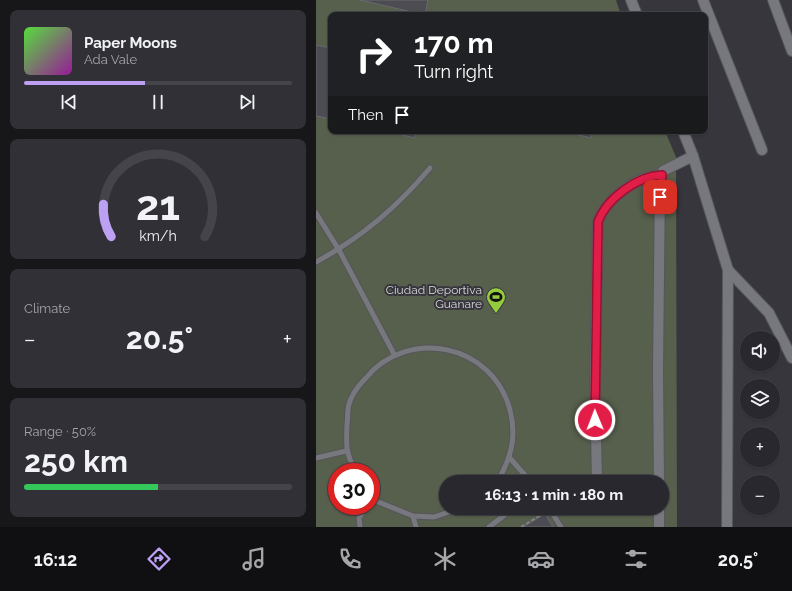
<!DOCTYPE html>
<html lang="en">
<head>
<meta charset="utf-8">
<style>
	body { margin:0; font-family:Raleway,sans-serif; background:#313036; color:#f1f3f6; height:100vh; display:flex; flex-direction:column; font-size:15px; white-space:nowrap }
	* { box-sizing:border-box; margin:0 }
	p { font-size:13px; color:#a5a6aa }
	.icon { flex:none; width:22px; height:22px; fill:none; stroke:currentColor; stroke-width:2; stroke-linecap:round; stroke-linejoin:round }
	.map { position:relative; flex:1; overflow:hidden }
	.panel { display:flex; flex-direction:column; gap:10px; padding:10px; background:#171619; width:316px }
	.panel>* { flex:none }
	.top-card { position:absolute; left:12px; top:12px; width:380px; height:122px; border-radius:8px; box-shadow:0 1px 3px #0004,0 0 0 1px #45444a; background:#202124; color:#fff; overflow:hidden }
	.fabs { position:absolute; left:424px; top:331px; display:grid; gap:8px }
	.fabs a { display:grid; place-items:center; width:40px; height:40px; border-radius:50%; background:#29282e; box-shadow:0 1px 3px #0004,0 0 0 1px #45444a; font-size:20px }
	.speed { position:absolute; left:12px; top:463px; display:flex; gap:8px; font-size:20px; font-weight:700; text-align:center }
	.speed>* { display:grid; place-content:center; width:52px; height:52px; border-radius:50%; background:#29282e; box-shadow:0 1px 3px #0004,0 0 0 1px #45444a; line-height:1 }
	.speed .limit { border:6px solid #d22; background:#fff; color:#111 }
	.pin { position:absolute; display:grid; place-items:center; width:34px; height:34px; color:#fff; margin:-17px; border-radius:8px; box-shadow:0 2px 6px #0006 }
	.me { position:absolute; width:44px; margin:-22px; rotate:359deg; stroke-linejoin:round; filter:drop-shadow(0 0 3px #0008) }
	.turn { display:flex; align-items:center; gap:14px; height:84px; padding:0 20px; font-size:18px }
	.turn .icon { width:52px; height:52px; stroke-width:2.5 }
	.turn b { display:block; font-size:28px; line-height:34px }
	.then { display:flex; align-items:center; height:38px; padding:0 20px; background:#0003; gap:8px; font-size:15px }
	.big { font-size:30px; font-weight:700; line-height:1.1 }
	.panel .tile { flex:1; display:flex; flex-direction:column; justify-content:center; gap:6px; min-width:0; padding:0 14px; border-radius:8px; background:#313036 }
	.panel .dial { align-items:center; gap:0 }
	.dial svg { height:104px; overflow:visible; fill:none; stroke:#45444a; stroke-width:7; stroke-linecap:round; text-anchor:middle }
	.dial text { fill:#f1f3f6; stroke:none }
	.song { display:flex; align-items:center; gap:12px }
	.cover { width:48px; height:48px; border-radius:6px; background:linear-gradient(135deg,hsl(110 70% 55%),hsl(300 70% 35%)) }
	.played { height:4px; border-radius:2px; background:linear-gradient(90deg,#bca0f2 45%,#45444a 45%) }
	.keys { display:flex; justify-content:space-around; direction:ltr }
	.heat { display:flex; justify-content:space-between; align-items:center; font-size:22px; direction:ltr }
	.charge { height:6px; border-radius:3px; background:linear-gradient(90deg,#34c759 50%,#45444a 0) }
	.trip { position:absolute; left:123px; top:475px; width:230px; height:40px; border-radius:20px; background:#29282e; box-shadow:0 1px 3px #0004,0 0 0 1px #45444a; font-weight:700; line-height:40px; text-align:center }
	.tab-bar { display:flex; height:64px; justify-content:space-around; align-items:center; background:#101012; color:#a5a6aa }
	.tab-bar .icon { width:28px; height:28px }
	.tab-bar .selected { color:#bca0f2 }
	.tab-bar b { font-size:18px; color:#f1f3f6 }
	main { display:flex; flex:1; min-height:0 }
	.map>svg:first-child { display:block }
	.green { fill:#56604c; fill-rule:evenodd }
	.building { fill:#4d4c53; stroke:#6a6971 }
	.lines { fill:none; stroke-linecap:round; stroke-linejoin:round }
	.lane-casing { stroke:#56555b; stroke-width:7 }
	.street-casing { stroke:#56555b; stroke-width:12 }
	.path { stroke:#818085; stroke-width:2; stroke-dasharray:4 2; stroke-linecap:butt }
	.lane { stroke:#77777e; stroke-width:5 }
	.street { stroke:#77777e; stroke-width:10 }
	.route-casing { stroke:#92132f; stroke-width:10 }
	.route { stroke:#e11d48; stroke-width:7 }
	.labels { text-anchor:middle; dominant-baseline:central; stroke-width:4; stroke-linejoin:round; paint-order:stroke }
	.poi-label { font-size:12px; fill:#d8d7db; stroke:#37363d; text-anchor:end }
</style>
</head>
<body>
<main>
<section class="panel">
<div class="tile">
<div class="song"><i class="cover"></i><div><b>Paper Moons</b><p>Ada Vale</p></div></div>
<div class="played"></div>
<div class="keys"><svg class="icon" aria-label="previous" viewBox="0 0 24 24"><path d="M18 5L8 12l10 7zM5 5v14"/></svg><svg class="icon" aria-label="pause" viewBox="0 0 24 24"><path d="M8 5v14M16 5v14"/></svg><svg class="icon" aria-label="next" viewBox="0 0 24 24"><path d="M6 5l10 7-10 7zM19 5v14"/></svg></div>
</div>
<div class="tile dial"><svg viewBox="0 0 100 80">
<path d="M14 69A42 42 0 1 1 86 69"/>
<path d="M14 69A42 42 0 0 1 8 44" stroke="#bca0f2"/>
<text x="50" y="56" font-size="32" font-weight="700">21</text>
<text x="50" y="72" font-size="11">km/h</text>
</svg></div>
<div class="tile"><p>Climate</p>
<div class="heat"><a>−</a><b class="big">20.5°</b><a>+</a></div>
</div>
<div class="tile"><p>Range · 50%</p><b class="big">250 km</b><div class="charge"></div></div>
</section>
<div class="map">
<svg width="476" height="527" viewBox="0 0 476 527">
	<rect width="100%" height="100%" fill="#37363d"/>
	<path class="green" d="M0,0H300L305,15H15V131H349L360,157L361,527H0ZM21,472H55V506H21ZM130,482H346V508H130Z"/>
	<g class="building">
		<polygon points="44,0 112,0 109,15"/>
		<polygon points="0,45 15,48 15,119 0,116"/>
		<polygon points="69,131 100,131 99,138"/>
		<polygon points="246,131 277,131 275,138"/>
		<polygon points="229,514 237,527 207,527"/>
	</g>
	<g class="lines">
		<g class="lane-casing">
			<g id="lane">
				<polyline points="0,213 23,250 78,354"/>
				<path d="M0,262C46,237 80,208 114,168"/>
				<polyline points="193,457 215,482"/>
				<polyline points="0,458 30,451"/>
				<path d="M39,472C30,451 30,448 31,425C32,419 31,411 33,404C36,394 42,386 49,379C92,326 177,344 194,410C201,437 195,459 181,482"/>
				<polyline points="55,499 97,516 118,517 145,508"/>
				<polyline points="233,508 245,527"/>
				<polyline points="97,516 100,527"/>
				<polyline points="44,527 43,518 51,506"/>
				<polyline points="173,527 198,508"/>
			</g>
		</g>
		<g class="street-casing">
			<g id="street">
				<polyline points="315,0 321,15"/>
				<polyline points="387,0 446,150"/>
				<polyline points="457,0 476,51"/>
				<polyline points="367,131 377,156 412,270 453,313 476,358"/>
				<path d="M281,482L279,389L282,222C290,199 321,176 345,175"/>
				<polyline points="343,482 342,371 344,180 347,171 377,156"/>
				<polyline points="343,527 343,508"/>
				<polyline points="411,527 412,270"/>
			</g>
		</g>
		<polyline class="path" points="205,527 228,513"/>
		<use href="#lane" class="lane"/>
		<use href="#street" class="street"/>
	</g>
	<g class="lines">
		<g class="route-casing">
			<path id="route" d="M279,420L282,222C290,199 321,176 346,175L344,197"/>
		</g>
		<use href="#route" class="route"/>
	</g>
	<defs>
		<g id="stadium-pin" transform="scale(1)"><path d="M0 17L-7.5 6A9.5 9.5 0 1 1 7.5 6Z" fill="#94cc3b" stroke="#37363d"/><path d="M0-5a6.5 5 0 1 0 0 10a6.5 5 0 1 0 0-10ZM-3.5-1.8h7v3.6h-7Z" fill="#111"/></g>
	</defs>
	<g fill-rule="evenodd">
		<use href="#stadium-pin" x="180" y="297"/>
	</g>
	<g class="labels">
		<g class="poi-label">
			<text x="166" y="290">Ciudad Deportiva<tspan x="166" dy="14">Guanare</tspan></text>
		</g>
	</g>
</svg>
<div class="fabs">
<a><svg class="icon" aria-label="sound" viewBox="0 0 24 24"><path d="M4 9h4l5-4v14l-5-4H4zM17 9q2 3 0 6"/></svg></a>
<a><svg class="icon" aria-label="layers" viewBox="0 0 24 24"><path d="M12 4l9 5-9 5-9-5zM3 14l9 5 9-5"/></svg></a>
<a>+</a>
<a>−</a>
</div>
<div class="speed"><div class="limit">30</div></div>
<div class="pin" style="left:344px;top:197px;background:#d93025"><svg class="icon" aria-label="arrive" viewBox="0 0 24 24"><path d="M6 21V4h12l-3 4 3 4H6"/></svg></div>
<svg class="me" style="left:279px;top:420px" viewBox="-20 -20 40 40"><circle r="17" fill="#e11d48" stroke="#fff" stroke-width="3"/><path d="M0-11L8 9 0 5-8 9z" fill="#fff"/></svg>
<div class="trip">16:13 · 1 min · 180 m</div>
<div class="top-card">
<div class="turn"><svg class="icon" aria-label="right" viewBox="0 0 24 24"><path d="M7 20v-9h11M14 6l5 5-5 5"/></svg><div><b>170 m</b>Turn right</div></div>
<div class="then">Then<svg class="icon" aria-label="arrive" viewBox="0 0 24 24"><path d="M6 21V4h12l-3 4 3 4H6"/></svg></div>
</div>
</div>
</main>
<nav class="tab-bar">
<b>16:12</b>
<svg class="icon selected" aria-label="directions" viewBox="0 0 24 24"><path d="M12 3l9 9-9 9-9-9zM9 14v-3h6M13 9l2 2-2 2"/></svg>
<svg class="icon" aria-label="music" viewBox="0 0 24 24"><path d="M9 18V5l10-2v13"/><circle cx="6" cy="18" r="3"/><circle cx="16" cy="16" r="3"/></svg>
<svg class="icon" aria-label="phone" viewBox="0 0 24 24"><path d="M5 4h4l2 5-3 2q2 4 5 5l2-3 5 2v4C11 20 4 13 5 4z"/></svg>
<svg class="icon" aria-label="climate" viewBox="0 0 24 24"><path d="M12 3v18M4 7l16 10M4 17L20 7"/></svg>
<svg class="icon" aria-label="car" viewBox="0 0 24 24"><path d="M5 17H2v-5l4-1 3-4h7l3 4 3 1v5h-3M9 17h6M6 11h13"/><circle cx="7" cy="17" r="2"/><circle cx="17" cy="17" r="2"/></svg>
<svg class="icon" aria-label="filters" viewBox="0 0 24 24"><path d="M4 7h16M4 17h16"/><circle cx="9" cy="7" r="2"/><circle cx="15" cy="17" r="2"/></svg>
<b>20.5°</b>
</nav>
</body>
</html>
